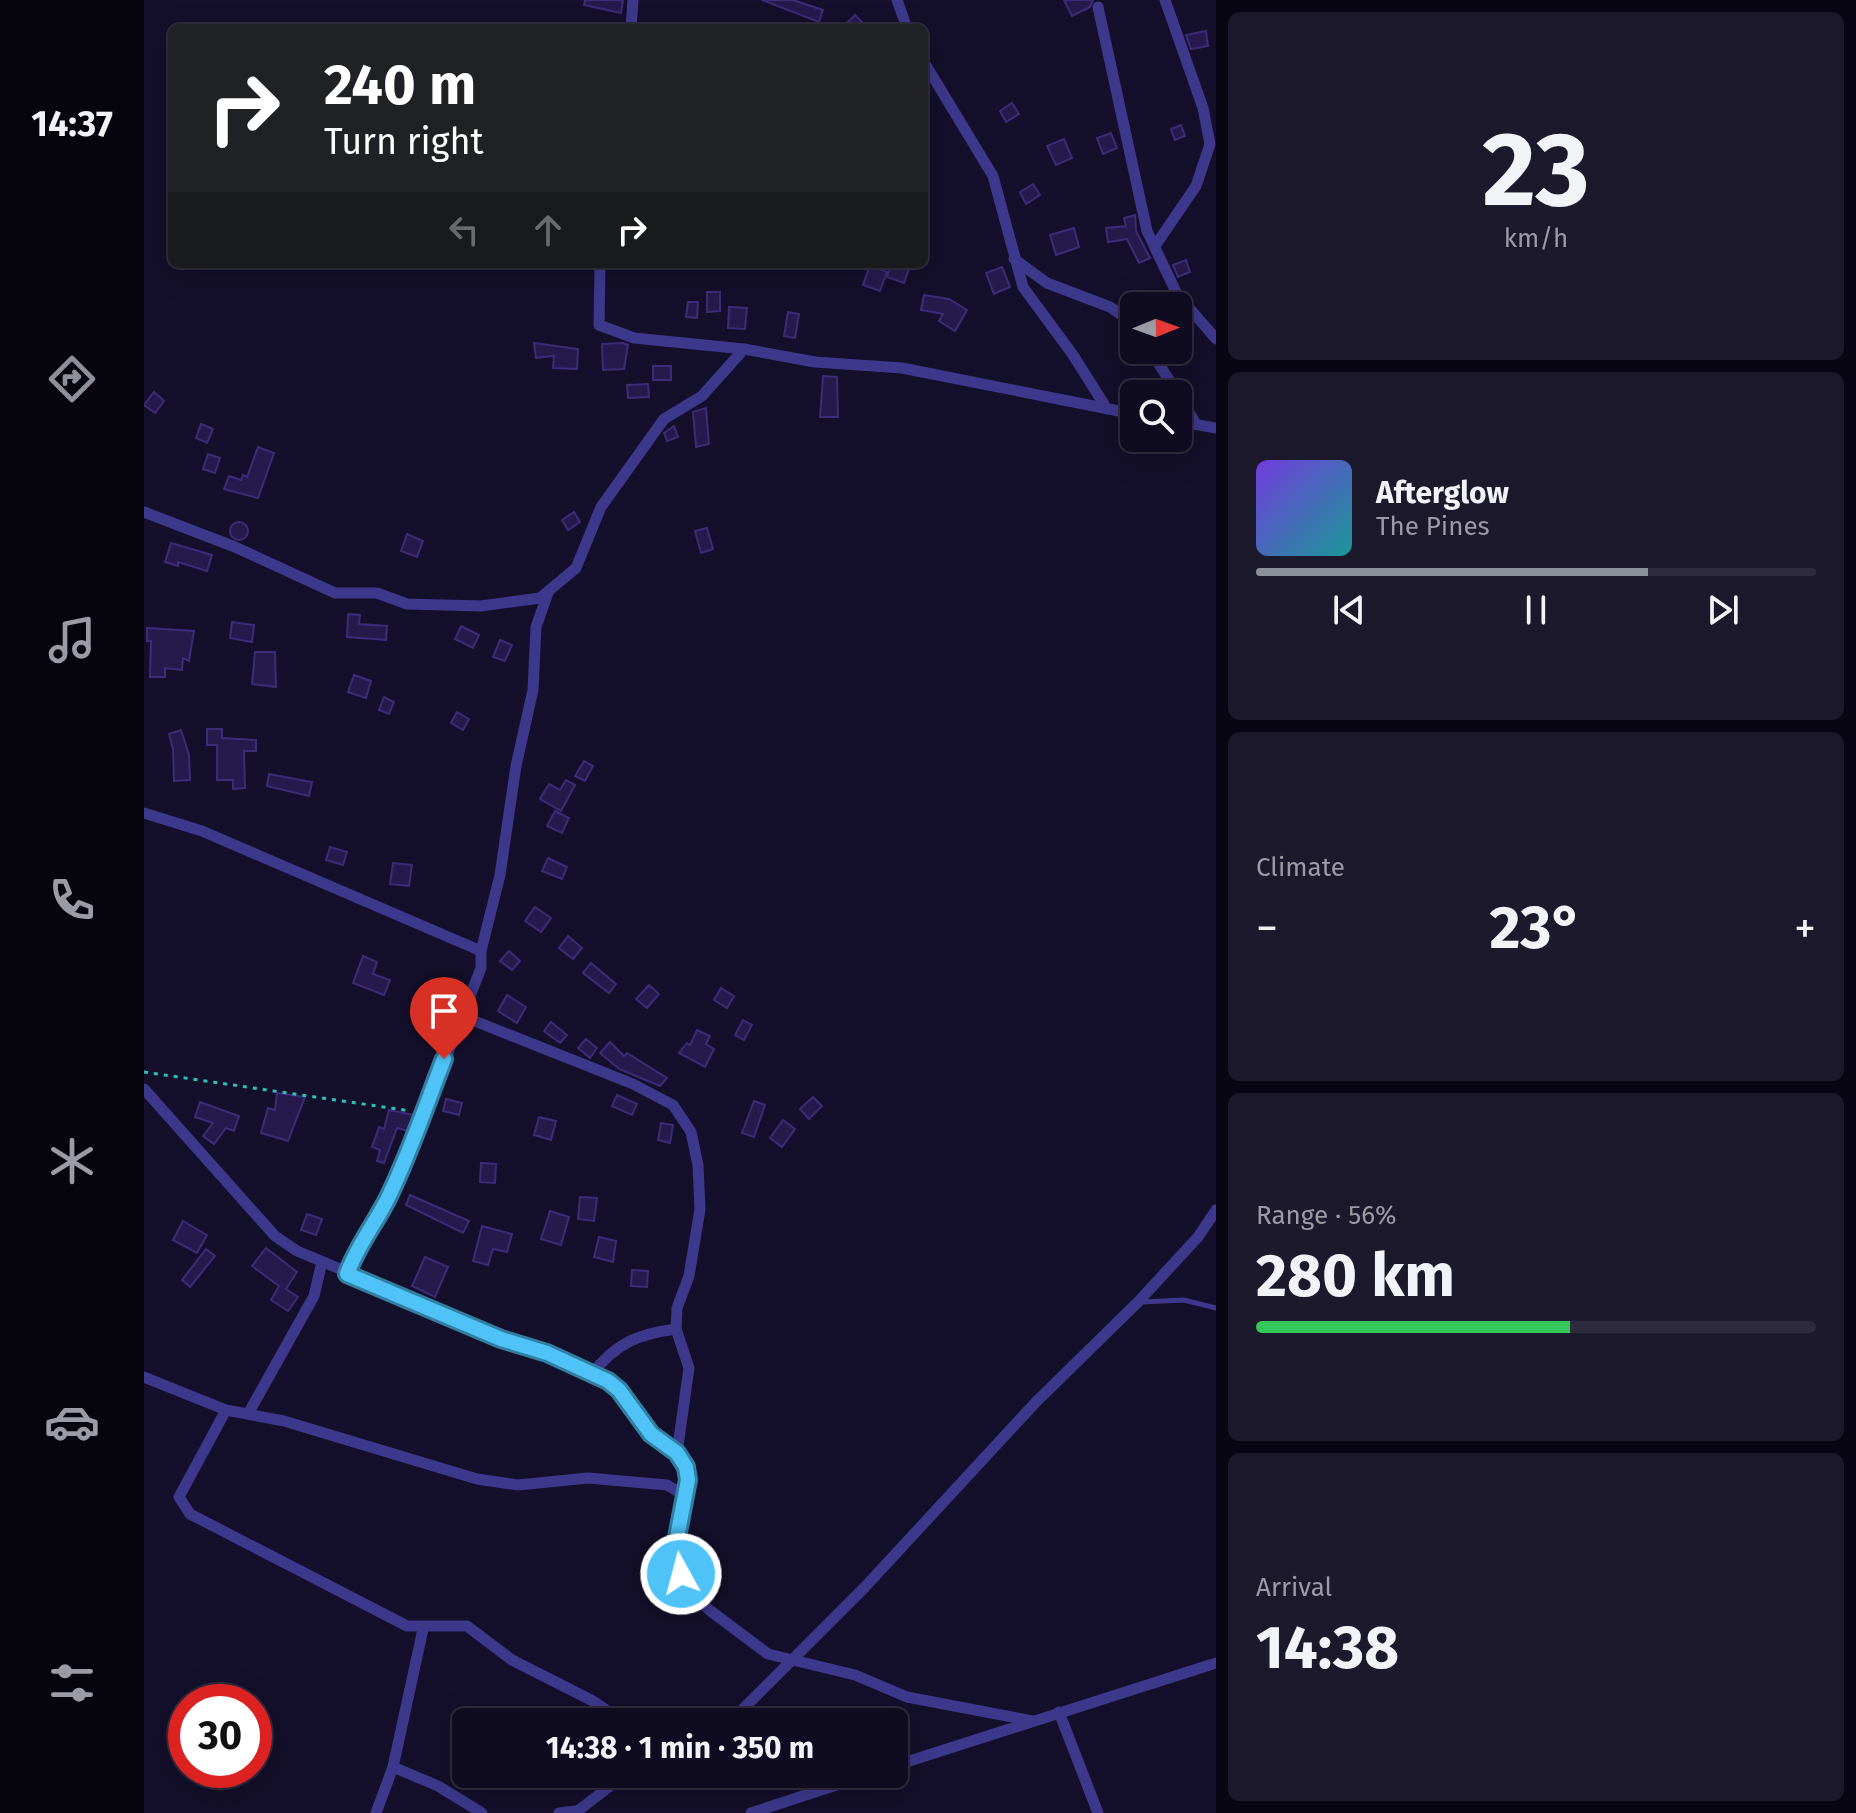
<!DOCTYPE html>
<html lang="en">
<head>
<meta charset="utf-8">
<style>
	body { margin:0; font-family:"Fira Sans",sans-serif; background:#1d192d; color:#f1f3f6; height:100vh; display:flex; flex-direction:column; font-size:30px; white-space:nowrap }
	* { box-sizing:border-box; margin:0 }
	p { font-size:26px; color:#9b9ba5 }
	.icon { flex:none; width:44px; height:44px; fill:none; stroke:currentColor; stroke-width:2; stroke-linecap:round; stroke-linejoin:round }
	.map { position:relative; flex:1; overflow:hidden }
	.side { display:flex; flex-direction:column; gap:12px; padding:12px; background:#080612; width:640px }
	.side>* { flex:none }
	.hud { position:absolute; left:24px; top:24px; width:760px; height:244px; border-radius:12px; box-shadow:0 8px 32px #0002,0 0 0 2px #2f2b3e; background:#202124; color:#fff; overflow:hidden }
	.needle { width:52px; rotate:89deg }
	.controls { position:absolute; left:976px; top:292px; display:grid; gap:16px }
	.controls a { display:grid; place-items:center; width:72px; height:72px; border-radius:12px; background:#0f0b20; box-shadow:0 8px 32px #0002,0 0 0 2px #2f2b3e; font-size:40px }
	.speed { position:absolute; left:24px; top:1684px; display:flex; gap:16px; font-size:40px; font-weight:700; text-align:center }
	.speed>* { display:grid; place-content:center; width:104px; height:104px; border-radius:50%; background:#0f0b20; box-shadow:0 8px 32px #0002,0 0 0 2px #2f2b3e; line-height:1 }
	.speed .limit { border:12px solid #d22; background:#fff; color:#111 }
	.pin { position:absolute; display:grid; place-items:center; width:68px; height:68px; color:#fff; margin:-82px -34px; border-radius:50% 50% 50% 0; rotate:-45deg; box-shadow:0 0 8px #0007 }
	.pin .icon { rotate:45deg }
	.me { position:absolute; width:88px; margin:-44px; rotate:353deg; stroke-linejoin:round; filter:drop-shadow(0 0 6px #0008) }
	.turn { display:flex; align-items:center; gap:28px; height:168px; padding:0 24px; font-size:36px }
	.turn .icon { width:104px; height:104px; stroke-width:2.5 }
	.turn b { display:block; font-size:56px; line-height:68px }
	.lanes { display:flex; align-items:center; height:76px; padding:0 24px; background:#0003; justify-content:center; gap:40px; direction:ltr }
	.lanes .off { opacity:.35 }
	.big { font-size:60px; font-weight:700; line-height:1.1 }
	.side .card { flex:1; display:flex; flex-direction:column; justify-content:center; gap:12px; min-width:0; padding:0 28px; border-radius:12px; background:#1d192d }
	.side .dial { align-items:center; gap:0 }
	.dial b { font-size:104px; line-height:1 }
	.song { display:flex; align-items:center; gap:24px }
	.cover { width:96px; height:96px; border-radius:12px; background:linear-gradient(135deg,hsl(260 70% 55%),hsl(180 70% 35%)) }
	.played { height:8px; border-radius:4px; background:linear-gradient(90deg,#8c9099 70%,#2f2b3e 70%) }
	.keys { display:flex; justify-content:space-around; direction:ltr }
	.heat { display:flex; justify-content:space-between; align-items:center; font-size:44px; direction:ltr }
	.charge { height:12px; border-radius:6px; background:linear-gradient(90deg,#34c759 56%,#2f2b3e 0) }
	.trip { position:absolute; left:308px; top:1708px; width:456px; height:80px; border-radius:12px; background:#0f0b20; box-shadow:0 8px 32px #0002,0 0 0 2px #2f2b3e; font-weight:700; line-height:80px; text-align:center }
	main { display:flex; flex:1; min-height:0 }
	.tab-bar { display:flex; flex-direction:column; width:144px; justify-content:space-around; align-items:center; background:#06040d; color:#9b9ba5 }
	.tab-bar .icon { width:56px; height:56px }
	.tab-bar .selected { color:#8c9099 }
	.tab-bar b { font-size:36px; color:#f1f3f6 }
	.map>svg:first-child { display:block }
	.building { fill:#261a4c; stroke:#3d2b79; stroke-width:2 }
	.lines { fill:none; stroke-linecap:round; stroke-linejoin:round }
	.path { stroke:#2bc1bb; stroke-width:3; stroke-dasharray:4 6; stroke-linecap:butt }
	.lane { stroke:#3d388b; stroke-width:5 }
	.street { stroke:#3d388b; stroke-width:11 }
	.route-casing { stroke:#337fa1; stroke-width:20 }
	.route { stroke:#4fc3f7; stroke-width:14 }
</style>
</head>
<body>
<main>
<nav class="tab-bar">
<b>14:37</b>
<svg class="icon selected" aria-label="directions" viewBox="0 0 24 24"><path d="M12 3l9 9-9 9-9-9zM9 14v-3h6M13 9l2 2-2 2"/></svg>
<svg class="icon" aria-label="music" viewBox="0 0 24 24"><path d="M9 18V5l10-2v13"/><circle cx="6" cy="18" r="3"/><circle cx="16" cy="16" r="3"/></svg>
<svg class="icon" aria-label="phone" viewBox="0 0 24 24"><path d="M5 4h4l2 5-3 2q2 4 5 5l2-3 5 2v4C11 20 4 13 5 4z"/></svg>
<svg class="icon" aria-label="climate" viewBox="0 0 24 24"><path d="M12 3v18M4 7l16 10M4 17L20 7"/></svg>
<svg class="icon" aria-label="car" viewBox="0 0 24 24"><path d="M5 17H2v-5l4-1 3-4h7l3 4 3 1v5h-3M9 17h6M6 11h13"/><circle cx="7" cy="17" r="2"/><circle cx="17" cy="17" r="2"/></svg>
<svg class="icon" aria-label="filters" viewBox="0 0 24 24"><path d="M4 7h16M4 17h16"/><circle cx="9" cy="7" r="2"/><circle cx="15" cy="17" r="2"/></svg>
</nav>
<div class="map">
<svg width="1072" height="1813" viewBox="0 0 1072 1813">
	<rect width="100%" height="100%" fill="#140f2a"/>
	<g class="building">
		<polygon points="441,0 479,0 477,13 440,5"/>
		<polygon points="618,0 649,0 679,10 675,22"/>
		<polygon points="920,0 949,0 946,7 928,16"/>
		<polygon points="711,15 724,28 698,28"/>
		<polygon points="1062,31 1064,46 1047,49 1042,35"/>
		<polygon points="868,103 875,114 862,122 856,111"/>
		<polygon points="1037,125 1041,136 1031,140 1027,129"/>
		<polygon points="967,133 973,148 959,154 953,138"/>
		<polygon points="920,139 928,158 912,165 903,146"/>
		<polygon points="889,184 896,195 882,204 876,192"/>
		<polygon points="991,215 992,231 1006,258 995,263 983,239 964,242 962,228 982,226 980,218"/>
		<polygon points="930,228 935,247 912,255 906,235"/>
		<polygon points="1042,260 1046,272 1034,277 1029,265"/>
		<polygon points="747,264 767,264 760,283 743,277"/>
		<polygon points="726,265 743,272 736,291 719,285"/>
		<polygon points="858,267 866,287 850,294 842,273"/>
		<polygon points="563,292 576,292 576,311 563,312"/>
		<polygon points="780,295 805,299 823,310 811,331 795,321 799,314 777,310"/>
		<polygon points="544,302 554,302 553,318 542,317"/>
		<polygon points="585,307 603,308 601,329 584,328"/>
		<polygon points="644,312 655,314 651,338 640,336"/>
		<polygon points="390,343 434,349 433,369 409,368 410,356 392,358"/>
		<polygon points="479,343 484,345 480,369 459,370 458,344"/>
		<rect x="509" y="366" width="18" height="14"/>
		<polygon points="679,376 693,377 694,417 676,417"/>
		<polygon points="504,384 505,397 484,398 483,385"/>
		<polygon points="10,392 20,401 11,413 0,405"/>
		<polygon points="562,408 565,444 552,447 549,412"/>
		<polygon points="57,424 69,429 63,443 52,438"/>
		<polygon points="530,426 534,437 523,441 520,433"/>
		<polygon points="114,447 130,453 114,498 80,489 85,476 97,480 99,475 103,477"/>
		<polygon points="64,454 76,458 71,473 59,469"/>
		<polygon points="430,512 436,522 424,530 418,520"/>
		<circle cx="95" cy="531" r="9"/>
		<polygon points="563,528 569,549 557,553 551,531"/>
		<polygon points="263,534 279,541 273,557 257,551"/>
		<polygon points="27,543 68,555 63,571 34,562 34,566 21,562"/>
		<polygon points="204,614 216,615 215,624 243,626 242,640 203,637"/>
		<polygon points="88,622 110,625 108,642 86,638"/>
		<polygon points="317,626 335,635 329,648 311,639"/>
		<polygon points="3,628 50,631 45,661 39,658 38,670 21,668 21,677 6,677 7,641 3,641"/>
		<polygon points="356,640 368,645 361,661 349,657"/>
		<polygon points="111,652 131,652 132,687 108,684"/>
		<polygon points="210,675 227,681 222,698 204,692"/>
		<polygon points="240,697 250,702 245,714 235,710"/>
		<polygon points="313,712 325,719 319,730 307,723"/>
		<polygon points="63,729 78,729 78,738 112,740 112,751 100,751 101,788 89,789 89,780 73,780 73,745 63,745"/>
		<polygon points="37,730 45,755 46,780 30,781 29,749 25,734"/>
		<polygon points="440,761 449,766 441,781 431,776"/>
		<polygon points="125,774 168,782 165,796 123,786"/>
		<polygon points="422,780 431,785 417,811 396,799 405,784 416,790"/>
		<polygon points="411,811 425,818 418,833 403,826"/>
		<polygon points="186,847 203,852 199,865 182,860"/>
		<polygon points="404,858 423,867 418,879 398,871"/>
		<polygon points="249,863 268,865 265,886 246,884"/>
		<polygon points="391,907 407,918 397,932 381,921"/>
		<polygon points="424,936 438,948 429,959 415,948"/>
		<polygon points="365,951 376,961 368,970 356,961"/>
		<polygon points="219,956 233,962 229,974 246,980 240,995 209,983"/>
		<polygon points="447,963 472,984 465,993 439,973"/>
		<polygon points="505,985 515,994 503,1008 492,999"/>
		<polygon points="577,988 590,996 583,1008 570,1000"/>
		<polygon points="363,995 382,1007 373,1023 354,1011"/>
		<polygon points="599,1020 608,1025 600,1040 591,1035"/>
		<polygon points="407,1022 423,1035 416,1043 400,1031"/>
		<polygon points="553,1030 566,1036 562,1044 570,1049 561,1067 535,1053 543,1043 546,1045"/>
		<polygon points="442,1039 453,1048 446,1058 434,1048"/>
		<polygon points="466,1042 480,1056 483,1053 523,1078 516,1086 475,1069 456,1053"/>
		<polygon points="133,1093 161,1097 144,1141 117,1133 124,1108 131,1110"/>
		<polygon points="473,1095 493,1104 488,1115 468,1106"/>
		<polygon points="669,1097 678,1106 665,1119 656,1109"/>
		<polygon points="302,1099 318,1103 315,1115 299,1111"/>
		<polygon points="610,1101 621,1105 610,1137 598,1133"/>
		<polygon points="56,1102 95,1116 90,1131 82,1128 70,1144 59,1136 69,1123 51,1117"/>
		<polygon points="245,1110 270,1115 264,1131 253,1128 240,1163 233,1161 236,1150 228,1147 235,1127 240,1129"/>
		<polygon points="395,1117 412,1121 407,1140 390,1135"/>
		<polygon points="639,1120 651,1129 638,1147 626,1138"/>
		<polygon points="517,1123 529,1125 526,1143 514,1140"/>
		<polygon points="337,1163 352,1164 351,1183 336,1182"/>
		<polygon points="266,1195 325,1221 319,1233 262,1205"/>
		<polygon points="436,1197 453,1198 450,1221 434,1219"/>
		<polygon points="406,1211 425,1217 417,1245 397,1239"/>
		<polygon points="163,1214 178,1219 172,1235 157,1230"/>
		<polygon points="39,1221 63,1235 53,1253 29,1240"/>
		<polygon points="338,1226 368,1234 363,1252 349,1249 344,1265 329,1261"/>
		<polygon points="455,1237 472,1241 469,1262 450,1257"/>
		<polygon points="122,1248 153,1272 142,1289 154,1297 144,1311 127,1300 135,1286 108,1266"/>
		<polygon points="62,1249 71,1256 46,1287 38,1280"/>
		<polygon points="281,1257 304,1267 291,1297 268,1286"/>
		<polygon points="488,1270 504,1271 503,1287 487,1286"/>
	</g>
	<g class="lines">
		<polyline class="path" points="0,1072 267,1111"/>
		<polyline class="lane" points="998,1302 1040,1300 1072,1308"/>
		<g class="street">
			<polyline points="753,0 763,28"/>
			<polyline points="954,7 1003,231 1033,294 1072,339"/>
			<polyline points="487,28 489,0"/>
			<polyline points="780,62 849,176 879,287 929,355 963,409"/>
			<polyline points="1011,246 1052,186 1066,144 1059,108 1021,0"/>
			<polyline points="870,259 903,283 966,307 990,324"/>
			<polyline points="456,264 455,325 490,338 600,349 671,362 758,368 990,414"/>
			<polyline points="1006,350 1034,394"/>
			<polyline points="1034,394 1052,424"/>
			<polyline points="1034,421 1072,428"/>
			<polyline points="0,512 91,547 191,593 233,593 263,604 337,606 396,598 432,568 457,507 520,419 558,396 600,349"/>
			<polyline points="0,813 58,831 337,951"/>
			<polyline points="318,1016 489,1084 529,1105 547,1132 554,1165 556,1209 545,1276 533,1308 532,1329 545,1368 533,1453"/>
			<polyline points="0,1089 131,1236 153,1251 464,1381 507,1434 533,1453 542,1467 544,1480 531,1548 537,1574 564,1609 624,1654 711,1675 763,1697 889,1721"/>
			<polyline points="203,1274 266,1150 337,968 337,951 356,875 372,766 389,690 392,627 404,593"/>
			<path d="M448,1374C472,1343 494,1334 532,1329"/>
			<polyline points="0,1377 82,1410 140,1421 333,1479 374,1485 444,1478 523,1485 540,1495"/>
			<polyline points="82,1410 35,1497 46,1514 263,1626 323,1626 368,1660 449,1701 480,1722"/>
			<polyline points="104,1414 170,1296 178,1262"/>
			<polyline points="915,1712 954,1813"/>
			<polyline points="586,1722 720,1588 892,1402 994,1302 1054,1237 1072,1210"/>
			<polyline points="750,1766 1072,1663"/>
			<polyline points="249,1767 294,1786 338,1813"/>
			<polyline points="232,1813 249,1767 279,1629"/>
			<polyline points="415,1813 432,1811"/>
			<polyline points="431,1813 470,1783 490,1774"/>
			<polyline points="607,1813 726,1774"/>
		</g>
	</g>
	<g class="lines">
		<g class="route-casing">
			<path id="route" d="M300,1059C282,1105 266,1153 244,1198C231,1224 213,1246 203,1274L357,1339L403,1353L464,1381L475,1390L507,1434L533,1453L542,1467L544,1480L531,1548L537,1574"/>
		</g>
		<use href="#route" class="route"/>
	</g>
</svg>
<div class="controls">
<a><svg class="needle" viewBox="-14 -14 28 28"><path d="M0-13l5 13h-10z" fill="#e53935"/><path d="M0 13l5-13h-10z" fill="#9b9ba5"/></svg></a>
<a><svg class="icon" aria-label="search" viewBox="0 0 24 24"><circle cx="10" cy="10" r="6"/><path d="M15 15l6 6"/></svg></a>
</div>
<div class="speed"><div class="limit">30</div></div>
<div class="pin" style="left:300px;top:1059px;background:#d93025"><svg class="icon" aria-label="arrive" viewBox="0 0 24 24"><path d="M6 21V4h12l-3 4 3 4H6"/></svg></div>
<svg class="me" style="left:537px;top:1574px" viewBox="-20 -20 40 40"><circle r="17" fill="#4fc3f7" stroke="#fff" stroke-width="3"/><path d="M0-11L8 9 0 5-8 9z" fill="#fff"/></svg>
<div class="trip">14:38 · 1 min · 350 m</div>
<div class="hud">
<div class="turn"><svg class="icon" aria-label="right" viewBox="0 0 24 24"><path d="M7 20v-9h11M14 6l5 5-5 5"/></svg><div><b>240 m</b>Turn right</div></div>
<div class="lanes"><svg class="icon off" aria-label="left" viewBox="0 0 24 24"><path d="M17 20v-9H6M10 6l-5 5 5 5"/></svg><svg class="icon off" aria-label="ahead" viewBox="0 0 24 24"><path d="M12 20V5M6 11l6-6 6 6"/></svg><svg class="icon" aria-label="right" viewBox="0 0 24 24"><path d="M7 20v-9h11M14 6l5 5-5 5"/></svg></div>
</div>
</div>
<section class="side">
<div class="card dial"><b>23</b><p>km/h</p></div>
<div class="card">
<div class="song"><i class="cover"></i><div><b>Afterglow</b><p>The Pines</p></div></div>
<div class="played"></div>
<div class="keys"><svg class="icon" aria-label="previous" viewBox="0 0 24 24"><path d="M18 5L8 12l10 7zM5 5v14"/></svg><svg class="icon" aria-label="pause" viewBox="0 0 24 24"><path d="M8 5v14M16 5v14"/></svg><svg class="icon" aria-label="next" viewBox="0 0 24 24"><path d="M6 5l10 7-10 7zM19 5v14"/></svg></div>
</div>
<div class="card"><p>Climate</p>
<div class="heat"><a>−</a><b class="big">23°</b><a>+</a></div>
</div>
<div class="card"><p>Range · 56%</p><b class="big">280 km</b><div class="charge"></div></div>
<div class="card"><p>Arrival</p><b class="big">14:38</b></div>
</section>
</main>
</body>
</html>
